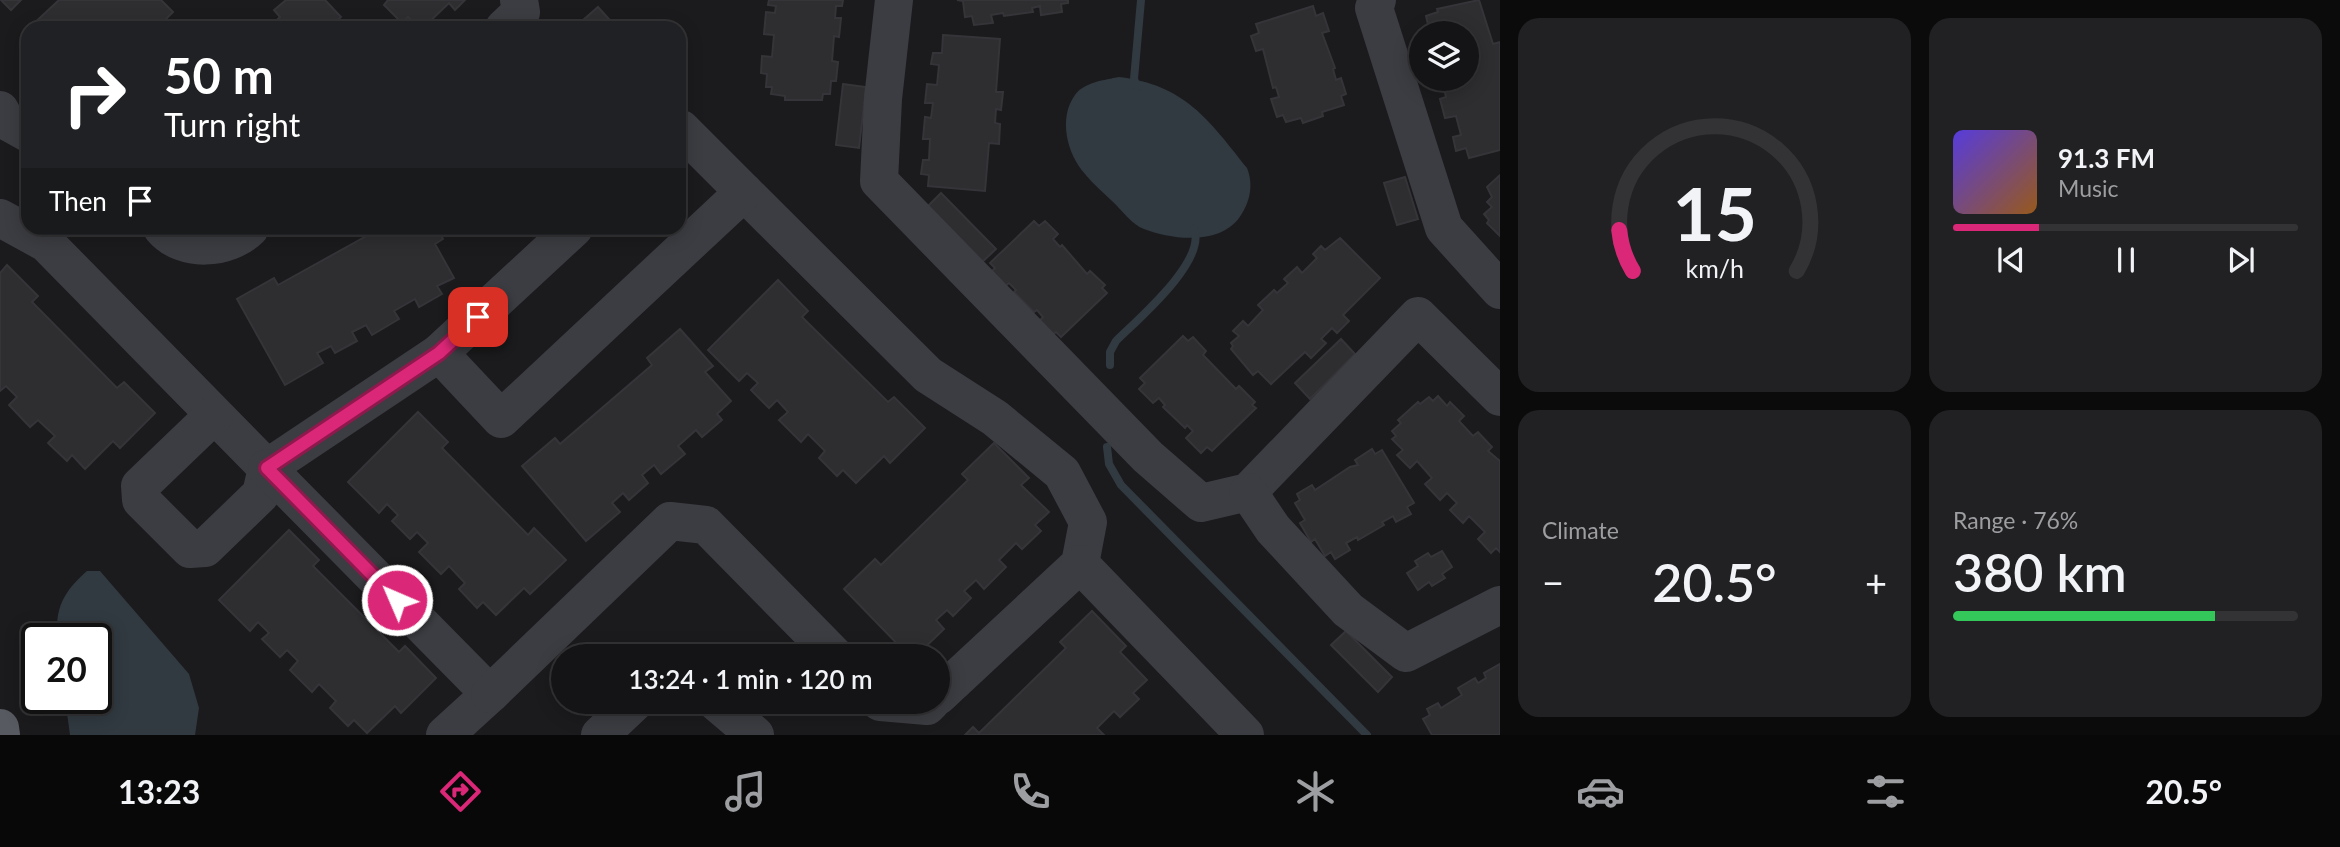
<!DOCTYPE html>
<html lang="en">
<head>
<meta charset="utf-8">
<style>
	body { margin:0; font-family:Lato,sans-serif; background:#212123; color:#f1f3f6; height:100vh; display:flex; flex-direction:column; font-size:26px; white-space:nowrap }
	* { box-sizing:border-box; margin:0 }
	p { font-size:23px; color:#9d9ea1 }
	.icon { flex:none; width:38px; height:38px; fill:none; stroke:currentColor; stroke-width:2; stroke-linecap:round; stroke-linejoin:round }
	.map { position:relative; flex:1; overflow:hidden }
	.drawer { display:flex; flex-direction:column; gap:18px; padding:18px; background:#0b0b0c; width:840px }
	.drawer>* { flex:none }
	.banner { position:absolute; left:21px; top:21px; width:665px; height:214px; border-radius:21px; box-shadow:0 4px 18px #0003,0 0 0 2px #333335; background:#202124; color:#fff; overflow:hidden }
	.fabs { position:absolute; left:1409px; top:21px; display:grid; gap:14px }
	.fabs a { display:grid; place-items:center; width:70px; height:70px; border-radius:50%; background:#141416; box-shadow:0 4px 18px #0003,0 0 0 2px #333335; font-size:35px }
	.speed { position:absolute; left:21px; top:623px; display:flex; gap:14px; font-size:35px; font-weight:700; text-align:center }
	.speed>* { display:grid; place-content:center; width:91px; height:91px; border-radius:50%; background:#141416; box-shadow:0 4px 18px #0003,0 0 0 2px #333335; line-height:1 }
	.speed .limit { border:4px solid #111; border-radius:10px; background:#fff; color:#111 }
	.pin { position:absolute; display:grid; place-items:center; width:60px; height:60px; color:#fff; margin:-30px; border-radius:14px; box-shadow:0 4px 10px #0006 }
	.me { position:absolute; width:77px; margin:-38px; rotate:315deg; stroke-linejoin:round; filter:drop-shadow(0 0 5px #0008) }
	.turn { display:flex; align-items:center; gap:24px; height:147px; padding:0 28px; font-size:32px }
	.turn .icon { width:91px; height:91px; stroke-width:2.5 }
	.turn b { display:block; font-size:49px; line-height:60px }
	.then { display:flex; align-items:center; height:66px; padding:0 28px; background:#0003; gap:14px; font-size:26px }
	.big { font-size:52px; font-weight:600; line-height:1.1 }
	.drawer .card { flex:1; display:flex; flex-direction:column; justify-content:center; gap:10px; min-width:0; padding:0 24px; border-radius:21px; background:#212123 }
	.drawer .dial { align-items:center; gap:0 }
	.dial svg { height:182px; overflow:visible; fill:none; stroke:#333335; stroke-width:7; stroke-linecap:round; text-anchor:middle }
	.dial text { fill:#f1f3f6; stroke:none }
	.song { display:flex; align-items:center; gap:21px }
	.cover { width:84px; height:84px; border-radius:10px; background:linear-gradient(135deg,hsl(250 70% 55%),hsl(30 70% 35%)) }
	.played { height:7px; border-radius:4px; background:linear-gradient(90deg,#db2777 25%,#333335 25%) }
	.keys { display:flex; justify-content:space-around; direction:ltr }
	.heat { display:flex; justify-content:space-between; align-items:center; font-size:38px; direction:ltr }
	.charge { height:10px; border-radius:5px; background:linear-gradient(90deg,#34c759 76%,#333335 0) }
	.drawer .tiles { flex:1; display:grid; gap:18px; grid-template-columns:repeat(2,1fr) }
	.trip { position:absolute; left:551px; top:644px; width:399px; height:70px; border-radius:35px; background:#141416; box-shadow:0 4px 18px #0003,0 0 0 2px #333335; font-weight:600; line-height:70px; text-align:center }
	.menu { display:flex; height:112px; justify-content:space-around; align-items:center; background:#080809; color:#9d9ea1 }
	.menu .icon { width:49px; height:49px }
	.menu .current { color:#db2777 }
	.menu b { font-size:32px; color:#f1f3f6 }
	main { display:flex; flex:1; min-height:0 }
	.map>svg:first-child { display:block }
	.water { fill:#313a41 }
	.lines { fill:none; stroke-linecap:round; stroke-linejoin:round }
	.stream { stroke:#313a41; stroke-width:8 }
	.building { fill:#2e2e31; stroke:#353539; stroke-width:2 }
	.minor { stroke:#3c3d42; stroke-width:38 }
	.major { stroke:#585a61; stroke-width:38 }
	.route-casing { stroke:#8e194d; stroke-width:18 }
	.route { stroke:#db2777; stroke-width:12 }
</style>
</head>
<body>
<main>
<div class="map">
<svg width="1500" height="735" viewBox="0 0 1500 735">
	<rect width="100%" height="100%" fill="#1b1b1d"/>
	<g class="water">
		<path d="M1119,77C1185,85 1208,119 1247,168C1254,185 1250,203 1239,218C1219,245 1172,240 1144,229C1132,225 1121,209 1112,201C1103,192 1093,184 1085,174C1067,154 1058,118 1075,95C1084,82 1105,80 1119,77Z"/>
		<path d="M87,571H100L189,674L199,708L195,735H70L65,698H96V639H58C54,609 64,591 87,571Z"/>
	</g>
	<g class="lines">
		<g class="stream">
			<polyline points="1137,87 1134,79 1141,0"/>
			<path d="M1110,365V352L1116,341C1137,320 1207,261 1194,229"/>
			<polyline points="1107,447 1109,464 1121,485 1367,735"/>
		</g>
	</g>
	<g class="building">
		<polygon points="1,0 21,0 11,10"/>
		<polygon points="59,0 161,0 173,12 165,20 173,28 29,28"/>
		<polygon points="286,0 325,0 341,17 333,24 337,28 268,28 280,17 274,10"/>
		<polygon points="388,0 465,0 455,10 449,3 423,28 419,28 408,17 402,23 384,5"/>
		<polygon points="769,0 843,0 842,6 836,6 835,18 841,18 839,37 834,36 832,61 838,62 836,81 831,81 830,94 823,94 822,100 785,100 785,96 771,94 772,87 766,87 767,74 761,73 762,56 772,57 774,35 764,34 766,12 775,13 776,6 768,5"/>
		<polygon points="957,0 1068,0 1068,3 1061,4 1062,12 1041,15 1040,6 1032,8 1033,12 1004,16 1003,13 991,15 993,23 974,25 972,16 965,17 963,1"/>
		<polygon points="1479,0 1493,44 1500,42 1500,150 1469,158 1466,148 1456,151 1453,137 1461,135 1456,116 1445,118 1440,99 1446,97 1442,80 1435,82 1434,79 1466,79 1466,33 1430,33 1426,16 1438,12 1437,9"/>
		<polygon points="1313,6 1316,16 1323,13 1329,31 1322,33 1335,68 1333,69 1336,80 1341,78 1346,94 1341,96 1344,105 1322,112 1323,116 1303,123 1301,118 1286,122 1283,115 1277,117 1271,99 1279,97 1276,87 1273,88 1263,49 1256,51 1251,36 1259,33 1256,24"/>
		<polygon points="598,7 617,28 574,28"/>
		<polygon points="943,35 1000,39 996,92 1003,92 1001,110 996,109 995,123 1000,124 999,144 989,143 985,191 928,186 929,175 921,174 923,160 929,160 930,139 923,139 925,117 931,118 933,103 925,103 927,84 937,85 939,65 931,64 933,53 942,53"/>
		<polygon points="843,84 866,87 859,148 836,145"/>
		<polygon points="1500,175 1500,236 1487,223 1489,220 1484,214 1492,207 1487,202 1492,197 1487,187"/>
		<polygon points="1405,177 1418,219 1397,225 1384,183"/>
		<polygon points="941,193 996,249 979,265 925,209"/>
		<polygon points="1034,221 1039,226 1045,221 1058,234 1053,239 1060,247 1062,245 1087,274 1090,271 1105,285 1102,288 1107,293 1061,337 1056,332 1051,336 1038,323 1043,317 1037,310 1034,312 1014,292 1016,290 1009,283 1003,288 989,274 995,268 990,263"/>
		<polygon points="381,228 437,228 443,239 435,244 454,278 437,286 442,294 419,307 415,299 394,311 399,319 372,335 366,325 352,332 357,341 335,353 331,346 317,353 323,363 285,385 237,299 274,278 278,285"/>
		<polygon points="1340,238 1380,278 1343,315 1349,321 1337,333 1332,328 1321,339 1326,343 1311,358 1305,352 1271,384 1258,371 1253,375 1231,349 1233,346 1231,343 1239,336 1233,331 1243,321 1248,326 1263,310 1258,305 1274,290 1277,293 1288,283 1284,279 1297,267 1302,273 1317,258 1313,254 1321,246 1325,250"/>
		<polygon points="7,265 38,296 32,302 117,388 124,382 155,413 120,448 113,441 85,469 72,455 67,461 48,443 55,436 38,420 30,427 9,405 17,397 6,386 0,391 0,273"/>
		<polygon points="778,280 808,311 802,317 888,402 894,397 925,428 890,463 884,456 856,483 843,470 837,476 819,458 825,451 808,434 801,442 779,420 788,412 777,400 769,408 751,390 758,383 747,373 739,381 708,350"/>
		<polygon points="680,329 713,366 705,372 731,401 717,414 722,420 702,437 696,430 678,446 685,454 661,474 654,465 642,475 648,483 629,500 623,493 612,503 620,512 586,541 522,466 555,438 560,444 652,365 647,358"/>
		<polygon points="1183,336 1188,341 1193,337 1206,351 1203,355 1236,389 1239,386 1255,402 1252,405 1256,408 1212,451 1207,447 1201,453 1186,438 1193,431 1187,425 1185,428 1163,407 1165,405 1159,398 1153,403 1139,389 1145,383 1140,378"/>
		<polygon points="1341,339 1355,354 1310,399 1295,383"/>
		<polygon points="1438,396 1447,406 1450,402 1464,416 1459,421 1473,436 1478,432 1492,447 1488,451 1500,461 1500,552 1496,548 1491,553 1478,539 1485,532 1469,516 1463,523 1450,510 1457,503 1447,493 1440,500 1425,484 1432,478 1417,461 1410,468 1397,455 1403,450 1392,439 1396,436 1392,431 1401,423 1398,420 1418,402 1420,404 1429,397 1433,401"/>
		<polygon points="418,412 448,442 442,448 528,535 534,528 566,560 530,594 524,588 496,615 483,602 477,608 459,589 465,583 449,566 441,574 419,552 428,543 417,532 410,539 392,521 398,515 387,504 379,513 348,482"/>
		<polygon points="994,443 1029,478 1021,485 1049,512 1035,525 1041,531 1022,549 1016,543 999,560 1006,567 984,589 976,580 964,591 971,598 953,616 947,610 936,620 944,629 916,656 909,656 844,589 875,559 881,565 968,480 962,474"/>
		<polygon points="1372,449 1375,454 1382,450 1414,503 1407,507 1411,514 1396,522 1393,516 1382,522 1384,525 1358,540 1357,537 1346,543 1350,550 1335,559 1331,552 1325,556 1315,539 1311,542 1300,523 1305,520 1295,503 1300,500 1297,494 1312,485 1315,490 1350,467 1358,465 1355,460"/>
		<polygon points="289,530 319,560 313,566 399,652 405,646 436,678 401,713 395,706 367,733 354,720 348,726 330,708 336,701 319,684 312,692 290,670 298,661 287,650 280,657 262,639 269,633 258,622 250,631 219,600"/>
		<polygon points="1442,551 1452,567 1442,574 1445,578 1432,586 1429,582 1418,590 1407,573 1418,566 1415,561 1428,553 1431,557"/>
		<polygon points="1092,611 1126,646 1120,652 1147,680 1133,693 1139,699 1120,717 1114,711 1097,728 1104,735 965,735 973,727 979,733 1066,648 1060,642"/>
		<polygon points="1346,631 1392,677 1378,692 1331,645"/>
		<polygon points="1500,664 1500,735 1432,735 1423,719 1430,715 1427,709 1438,703 1441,708 1462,695 1458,688 1475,678 1478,683 1486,678 1484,673"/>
	</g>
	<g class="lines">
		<g class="minor">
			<polyline points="894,0 883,99 879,181 1148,457 1201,503 1248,492 1418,316 1500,397"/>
			<polyline points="1377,0 1374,8 1444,228 1500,290"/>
			<polyline points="504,28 521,12 519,0"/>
			<polyline points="0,110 6,121 28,133"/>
			<polyline points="744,192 928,375 995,418 1062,473 1088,522 1080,564 938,696"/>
			<polyline points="0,218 46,243 267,468 439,353 574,228"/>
			<path d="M162,228C183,253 228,250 250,228"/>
			<polyline points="439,353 501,419 744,192 681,129 679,130"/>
			<polyline points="214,415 140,486 141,500 190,549 205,548 261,494 267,468"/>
			<polyline points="267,468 490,694 445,735"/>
			<polyline points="1248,492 1273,529 1348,610 1406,653 1500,605"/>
			<polyline points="1080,564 1245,735"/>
			<polyline points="490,694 670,521 706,525 835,656"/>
			<polyline points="716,702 755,735"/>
			<polyline points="880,702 927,706 931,702"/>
			<polyline points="600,735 635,702"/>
		</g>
		<polyline class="major" points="0,728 1,735"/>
	</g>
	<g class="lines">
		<g class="route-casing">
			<polyline id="route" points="397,600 267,468 439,353 478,317"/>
		</g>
		<use href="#route" class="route"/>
	</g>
</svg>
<div class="fabs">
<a><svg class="icon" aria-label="layers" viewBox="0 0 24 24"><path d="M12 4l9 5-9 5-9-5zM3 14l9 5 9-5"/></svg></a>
</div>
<div class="speed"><div class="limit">20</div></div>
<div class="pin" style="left:478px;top:317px;background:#d93025"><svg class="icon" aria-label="arrive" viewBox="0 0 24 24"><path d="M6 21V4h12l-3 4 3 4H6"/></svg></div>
<svg class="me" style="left:397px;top:600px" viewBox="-20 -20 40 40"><circle r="17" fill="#db2777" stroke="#fff" stroke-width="3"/><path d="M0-11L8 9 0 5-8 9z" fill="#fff"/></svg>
<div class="trip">13:24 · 1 min · 120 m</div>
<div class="banner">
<div class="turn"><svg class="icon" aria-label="right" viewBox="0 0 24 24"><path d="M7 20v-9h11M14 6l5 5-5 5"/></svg><div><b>50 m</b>Turn right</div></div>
<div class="then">Then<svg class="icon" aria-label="arrive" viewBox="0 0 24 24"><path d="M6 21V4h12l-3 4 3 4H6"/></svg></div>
</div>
</div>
<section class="drawer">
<div class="tiles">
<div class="card dial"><svg viewBox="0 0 100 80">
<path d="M14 69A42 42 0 1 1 86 69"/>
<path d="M14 69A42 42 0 0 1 8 51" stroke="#db2777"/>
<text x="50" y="56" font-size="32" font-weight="700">15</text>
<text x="50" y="72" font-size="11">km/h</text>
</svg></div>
<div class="card">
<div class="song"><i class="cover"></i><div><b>91.3 FM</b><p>Music</p></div></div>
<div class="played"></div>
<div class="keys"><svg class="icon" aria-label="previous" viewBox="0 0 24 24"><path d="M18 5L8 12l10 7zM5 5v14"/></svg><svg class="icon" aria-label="pause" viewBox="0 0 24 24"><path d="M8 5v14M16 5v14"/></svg><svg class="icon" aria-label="next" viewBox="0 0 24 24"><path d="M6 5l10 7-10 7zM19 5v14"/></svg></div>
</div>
<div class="card"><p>Climate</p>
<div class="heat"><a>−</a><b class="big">20.5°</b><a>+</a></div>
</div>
<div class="card"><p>Range · 76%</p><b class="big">380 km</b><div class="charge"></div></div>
</div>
</section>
</main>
<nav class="menu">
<b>13:23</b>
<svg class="icon current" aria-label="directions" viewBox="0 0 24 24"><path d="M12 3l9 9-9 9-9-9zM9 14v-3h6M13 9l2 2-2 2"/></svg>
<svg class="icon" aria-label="music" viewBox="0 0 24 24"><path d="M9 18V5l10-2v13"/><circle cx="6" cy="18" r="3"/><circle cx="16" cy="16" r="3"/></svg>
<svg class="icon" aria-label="phone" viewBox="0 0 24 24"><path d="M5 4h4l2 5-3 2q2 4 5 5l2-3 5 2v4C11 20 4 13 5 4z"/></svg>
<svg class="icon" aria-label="climate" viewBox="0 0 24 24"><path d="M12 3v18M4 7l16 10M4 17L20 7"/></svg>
<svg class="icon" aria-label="car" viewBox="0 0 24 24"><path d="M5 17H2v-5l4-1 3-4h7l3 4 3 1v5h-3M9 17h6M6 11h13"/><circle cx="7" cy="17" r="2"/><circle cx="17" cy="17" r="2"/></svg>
<svg class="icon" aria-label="filters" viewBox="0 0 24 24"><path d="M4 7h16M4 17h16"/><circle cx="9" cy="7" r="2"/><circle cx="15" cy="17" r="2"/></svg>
<b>20.5°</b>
</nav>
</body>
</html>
